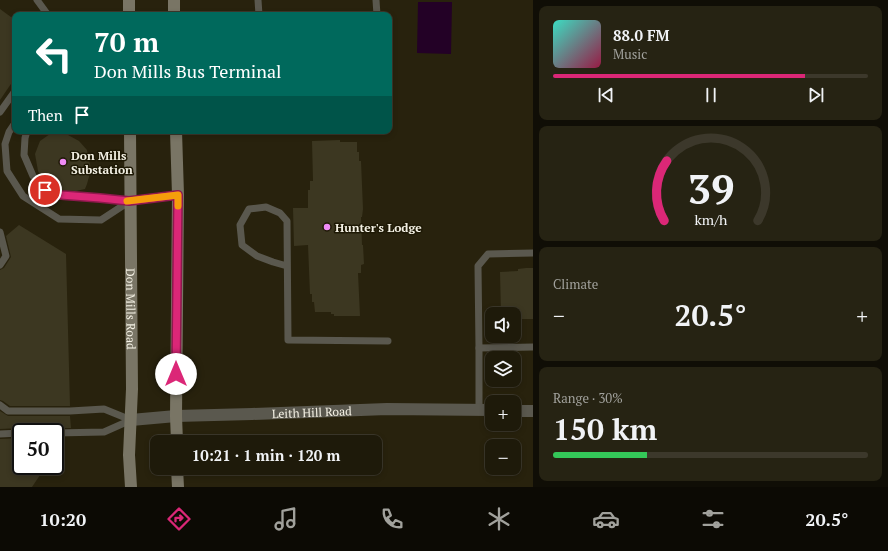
<!DOCTYPE html>
<html lang="en">
<head>
<meta charset="utf-8">
<style>
	body { margin:0; font-family:"PT Serif",serif; background:#262313; color:#f1f3f6; height:100vh; display:flex; flex-direction:column; font-size:15px; white-space:nowrap }
	* { box-sizing:border-box; margin:0 }
	p { font-size:13px; color:#a1a19c }
	.icon { flex:none; width:22px; height:22px; fill:none; stroke:currentColor; stroke-width:2; stroke-linecap:round; stroke-linejoin:round }
	.map { position:relative; flex:1; overflow:hidden }
	.sheet { display:flex; flex-direction:column; gap:6px; padding:6px; background:#100e06; width:355px }
	.sheet>* { flex:none }
	.banner { position:absolute; left:12px; top:12px; width:380px; height:122px; border-radius:8px; box-shadow:0 2px 6px #0003,0 0 0 1px #3c382b; background:#00695c; color:#fff; overflow:hidden }
	.fabs { position:absolute; left:485px; top:307px; display:grid; gap:8px }
	.fabs a { display:grid; place-items:center; width:36px; height:36px; border-radius:8px; background:#1e1a0a; box-shadow:0 2px 6px #0003,0 0 0 1px #3c382b; font-size:20px }
	.speed { position:absolute; left:12px; top:423px; display:flex; gap:8px; font-size:20px; font-weight:700; text-align:center }
	.speed>* { display:grid; place-content:center; width:52px; height:52px; border-radius:50%; background:#1e1a0a; box-shadow:0 2px 6px #0003,0 0 0 1px #3c382b; line-height:1 }
	.speed .limit { border:2px solid #111; border-radius:6px; background:#fff; color:#111 }
	.pin { position:absolute; display:grid; place-items:center; width:34px; height:34px; color:#fff; margin:-17px; border:2px solid #fff; border-radius:50%; box-shadow:0 1px 4px #0007 }
	.me { position:absolute; width:44px; margin:-22px; rotate:0deg; stroke-linejoin:round; filter:drop-shadow(0 0 3px #0008) }
	.turn { display:flex; align-items:center; gap:14px; height:84px; padding:0 16px; font-size:18px }
	.turn .icon { width:52px; height:52px; stroke-width:2.5 }
	.turn b { display:block; font-size:28px; line-height:34px }
	.then { display:flex; align-items:center; height:38px; padding:0 16px; background:#0003; gap:8px; font-size:15px }
	.big { font-size:30px; font-weight:700; line-height:1.1 }
	.sheet .tile { flex:1; display:flex; flex-direction:column; justify-content:center; gap:6px; min-width:0; padding:0 14px; border-radius:8px; background:#262313 }
	.sheet .dial { align-items:center; gap:0 }
	.dial svg { height:104px; overflow:visible; fill:none; stroke:#3c382b; stroke-width:7; stroke-linecap:round; text-anchor:middle }
	.dial text { fill:#f1f3f6; stroke:none }
	.song { display:flex; align-items:center; gap:12px }
	.cover { width:48px; height:48px; border-radius:6px; background:linear-gradient(135deg,hsl(170 70% 55%),hsl(340 70% 35%)) }
	.played { height:4px; border-radius:2px; background:linear-gradient(90deg,#db2777 80%,#3c382b 80%) }
	.keys { display:flex; justify-content:space-around; direction:ltr }
	.heat { display:flex; justify-content:space-between; align-items:center; font-size:22px; direction:ltr }
	.charge { height:6px; border-radius:3px; background:linear-gradient(90deg,#34c759 30%,#3c382b 0) }
	.trip { position:absolute; left:150px; top:435px; width:232px; height:40px; border-radius:8px; background:#1e1a0a; box-shadow:0 2px 6px #0003,0 0 0 1px #3c382b; font-weight:700; line-height:40px; text-align:center }
	.tabs { display:flex; height:64px; justify-content:space-around; align-items:center; background:#0c0a04; color:#a1a19c }
	.tabs .icon { width:28px; height:28px }
	.tabs .active { color:#db2777 }
	.tabs b { font-size:18px; color:#f1f3f6 }
	main { display:flex; flex:1; min-height:0 }
	.map>svg:first-child { display:block }
	.water { fill:#230126 }
	.building { fill:#3c3721 }
	.lines { fill:none; stroke-linecap:round; stroke-linejoin:round }
	.lane { stroke:#5a584e; stroke-width:7 }
	.street { stroke:#5a584e; stroke-width:12 }
	.secondary { stroke:#797565; stroke-width:12 }
	.route-casing { stroke:#8e194d; stroke-width:10 }
	.route { stroke:#db2777; stroke-width:7 }
	.slow { stroke:#f59e0b; stroke-width:7 }
	.poi-dot { fill:#ef8bf6; stroke:#1e1905; stroke-width:1.5 }
	.labels { text-anchor:middle; dominant-baseline:central; stroke-width:3; stroke-linejoin:round; paint-order:stroke }
	.poi-label { font-size:12px; font-weight:bold; fill:#f3f0e3; stroke:#1e1905; text-anchor:start }
	.street-label { font-size:12px; fill:#f3f0e3; stroke:#1e1905 }
</style>
</head>
<body>
<main>
<div class="map">
<svg width="533" height="487" viewBox="0 0 533 487">
	<rect width="100%" height="100%" fill="#28220d"/>
	<polygon class="water" points="418,2 452,2 451,54 417,53"/>
	<g class="building">
		<polygon points="0,9 15,20 15,78 0,100"/>
		<polygon points="50,134 68,135 79,141 87,150 91,169 87,184 85,189 76,191 62,190 50,186 42,179 38,171 35,154 40,141"/>
		<polygon points="340,140 340,142 357,142 357,152 359,152 359,161 361,161 363,209 362,217 361,217 362,245 363,245 364,264 361,265 361,273 358,273 360,316 334,316 334,314 331,314 331,312 315,312 314,302 312,302 312,294 310,294 308,245 294,246 293,208 308,208 308,190 310,190 310,181 313,181 312,141"/>
		<polygon points="19,225 66,254 70,406 10,406 3,401 0,400 0,270 4,268 11,257 6,236"/>
		<polygon points="526,268 533,268 533,319 519,319 519,316 514,316 514,314 501,314 500,272 518,271 518,269"/>
		<polygon points="0,411 8,416 70,416 71,428 55,428 52,429 50,432 26,432 24,429 21,428 0,429"/>
		<polygon points="21,438 21,466 46,466 32,487 0,487 0,439"/>
		<polygon points="55,438 65,438 55,452"/>
	</g>
	<g class="lines">
		<g class="lane">
			<polyline points="37,0 48,15"/>
			<polyline points="258,0 259,15"/>
			<polyline points="376,0 377,15"/>
			<polyline points="0,112 15,91"/>
			<polyline points="15,123 9,132 5,144 7,171 23,196 59,219 101,220 130,201"/>
			<polyline points="27,131 25,138 24,155 33,176 45,190 61,195 100,198 129,201 178,195"/>
			<polyline points="0,232 6,256 0,265"/>
			<polyline points="533,253 488,254 478,266 479,348 533,347"/>
			<polyline points="287,266 273,262 257,256 242,245 240,225 249,209 266,207 280,213 287,221 288,340 388,341"/>
			<polyline points="0,405 8,411 70,411 104,409 131,420"/>
			<polyline points="479,410 479,348"/>
			<polyline points="55,433 104,432 131,420"/>
			<polyline points="0,434 21,433"/>
		</g>
		<g class="street">
			<polyline points="514,411 533,411"/>
			<path id="s1" d="M131,420L176,416L252,414L387,409L492,410"/>
		</g>
		<g class="secondary">
			<polyline points="129,0 129,15"/>
			<polyline points="174,0 174,15"/>
			<path id="s2" d="M130,131L132,389L129,455L131,487"/>
			<polyline points="176,131 178,195 176,416 177,442"/>
			<polyline points="177,468 178,487"/>
		</g>
	</g>
	<g class="lines">
		<g class="route-casing">
			<polyline id="route" points="45,190 61,195 100,198 129,201 178,195 176,374"/>
		</g>
		<use href="#route" class="route"/>
		<polyline class="slow" points="127,201 178,195 178,206"/>
	</g>
	<g class="poi-dot">
		<circle cx="63" cy="162" r="4"/>
		<circle cx="327" cy="227" r="4"/>
	</g>
	<g class="labels">
		<g class="poi-label">
			<text x="71" y="155">Don Mills<tspan x="71" dy="14">Substation</tspan></text>
			<text x="335" y="227">Hunter's Lodge</text>
		</g>
		<g class="street-label">
			<text stroke="none"><textPath href="#s2" startOffset="178">Don Mills Road</textPath></text>
			<text stroke="none"><textPath href="#s1" startOffset="181">Leith Hill Road</textPath></text>
		</g>
	</g>
</svg>
<div class="fabs">
<a><svg class="icon" aria-label="sound" viewBox="0 0 24 24"><path d="M4 9h4l5-4v14l-5-4H4zM17 9q2 3 0 6"/></svg></a>
<a><svg class="icon" aria-label="layers" viewBox="0 0 24 24"><path d="M12 4l9 5-9 5-9-5zM3 14l9 5 9-5"/></svg></a>
<a>+</a>
<a>−</a>
</div>
<div class="speed"><div class="limit">50</div></div>
<div class="pin" style="left:45px;top:190px;background:#d93025"><svg class="icon" aria-label="arrive" viewBox="0 0 24 24"><path d="M6 21V4h12l-3 4 3 4H6"/></svg></div>
<svg class="me" style="left:176px;top:374px" viewBox="-20 -20 40 40"><circle r="19" fill="#fff"/><path d="M0-13L10 11 0 6-10 11z" fill="#db2777"/></svg>
<div class="trip">10:21 · 1 min · 120 m</div>
<div class="banner">
<div class="turn"><svg class="icon" aria-label="left" viewBox="0 0 24 24"><path d="M17 20v-9H6M10 6l-5 5 5 5"/></svg><div><b>70 m</b>Don Mills Bus Terminal</div></div>
<div class="then">Then<svg class="icon" aria-label="arrive" viewBox="0 0 24 24"><path d="M6 21V4h12l-3 4 3 4H6"/></svg></div>
</div>
</div>
<section class="sheet">
<div class="tile">
<div class="song"><i class="cover"></i><div><b>88.0 FM</b><p>Music</p></div></div>
<div class="played"></div>
<div class="keys"><svg class="icon" aria-label="previous" viewBox="0 0 24 24"><path d="M18 5L8 12l10 7zM5 5v14"/></svg><svg class="icon" aria-label="pause" viewBox="0 0 24 24"><path d="M8 5v14M16 5v14"/></svg><svg class="icon" aria-label="next" viewBox="0 0 24 24"><path d="M6 5l10 7-10 7zM19 5v14"/></svg></div>
</div>
<div class="tile dial"><svg viewBox="0 0 100 80">
<path d="M14 69A42 42 0 1 1 86 69"/>
<path d="M14 69A42 42 0 0 1 16 23" stroke="#db2777"/>
<text x="50" y="56" font-size="32" font-weight="700">39</text>
<text x="50" y="72" font-size="11">km/h</text>
</svg></div>
<div class="tile"><p>Climate</p>
<div class="heat"><a>−</a><b class="big">20.5°</b><a>+</a></div>
</div>
<div class="tile"><p>Range · 30%</p><b class="big">150 km</b><div class="charge"></div></div>
</section>
</main>
<nav class="tabs">
<b>10:20</b>
<svg class="icon active" aria-label="directions" viewBox="0 0 24 24"><path d="M12 3l9 9-9 9-9-9zM9 14v-3h6M13 9l2 2-2 2"/></svg>
<svg class="icon" aria-label="music" viewBox="0 0 24 24"><path d="M9 18V5l10-2v13"/><circle cx="6" cy="18" r="3"/><circle cx="16" cy="16" r="3"/></svg>
<svg class="icon" aria-label="phone" viewBox="0 0 24 24"><path d="M5 4h4l2 5-3 2q2 4 5 5l2-3 5 2v4C11 20 4 13 5 4z"/></svg>
<svg class="icon" aria-label="climate" viewBox="0 0 24 24"><path d="M12 3v18M4 7l16 10M4 17L20 7"/></svg>
<svg class="icon" aria-label="car" viewBox="0 0 24 24"><path d="M5 17H2v-5l4-1 3-4h7l3 4 3 1v5h-3M9 17h6M6 11h13"/><circle cx="7" cy="17" r="2"/><circle cx="17" cy="17" r="2"/></svg>
<svg class="icon" aria-label="filters" viewBox="0 0 24 24"><path d="M4 7h16M4 17h16"/><circle cx="9" cy="7" r="2"/><circle cx="15" cy="17" r="2"/></svg>
<b>20.5°</b>
</nav>
</body>
</html>
